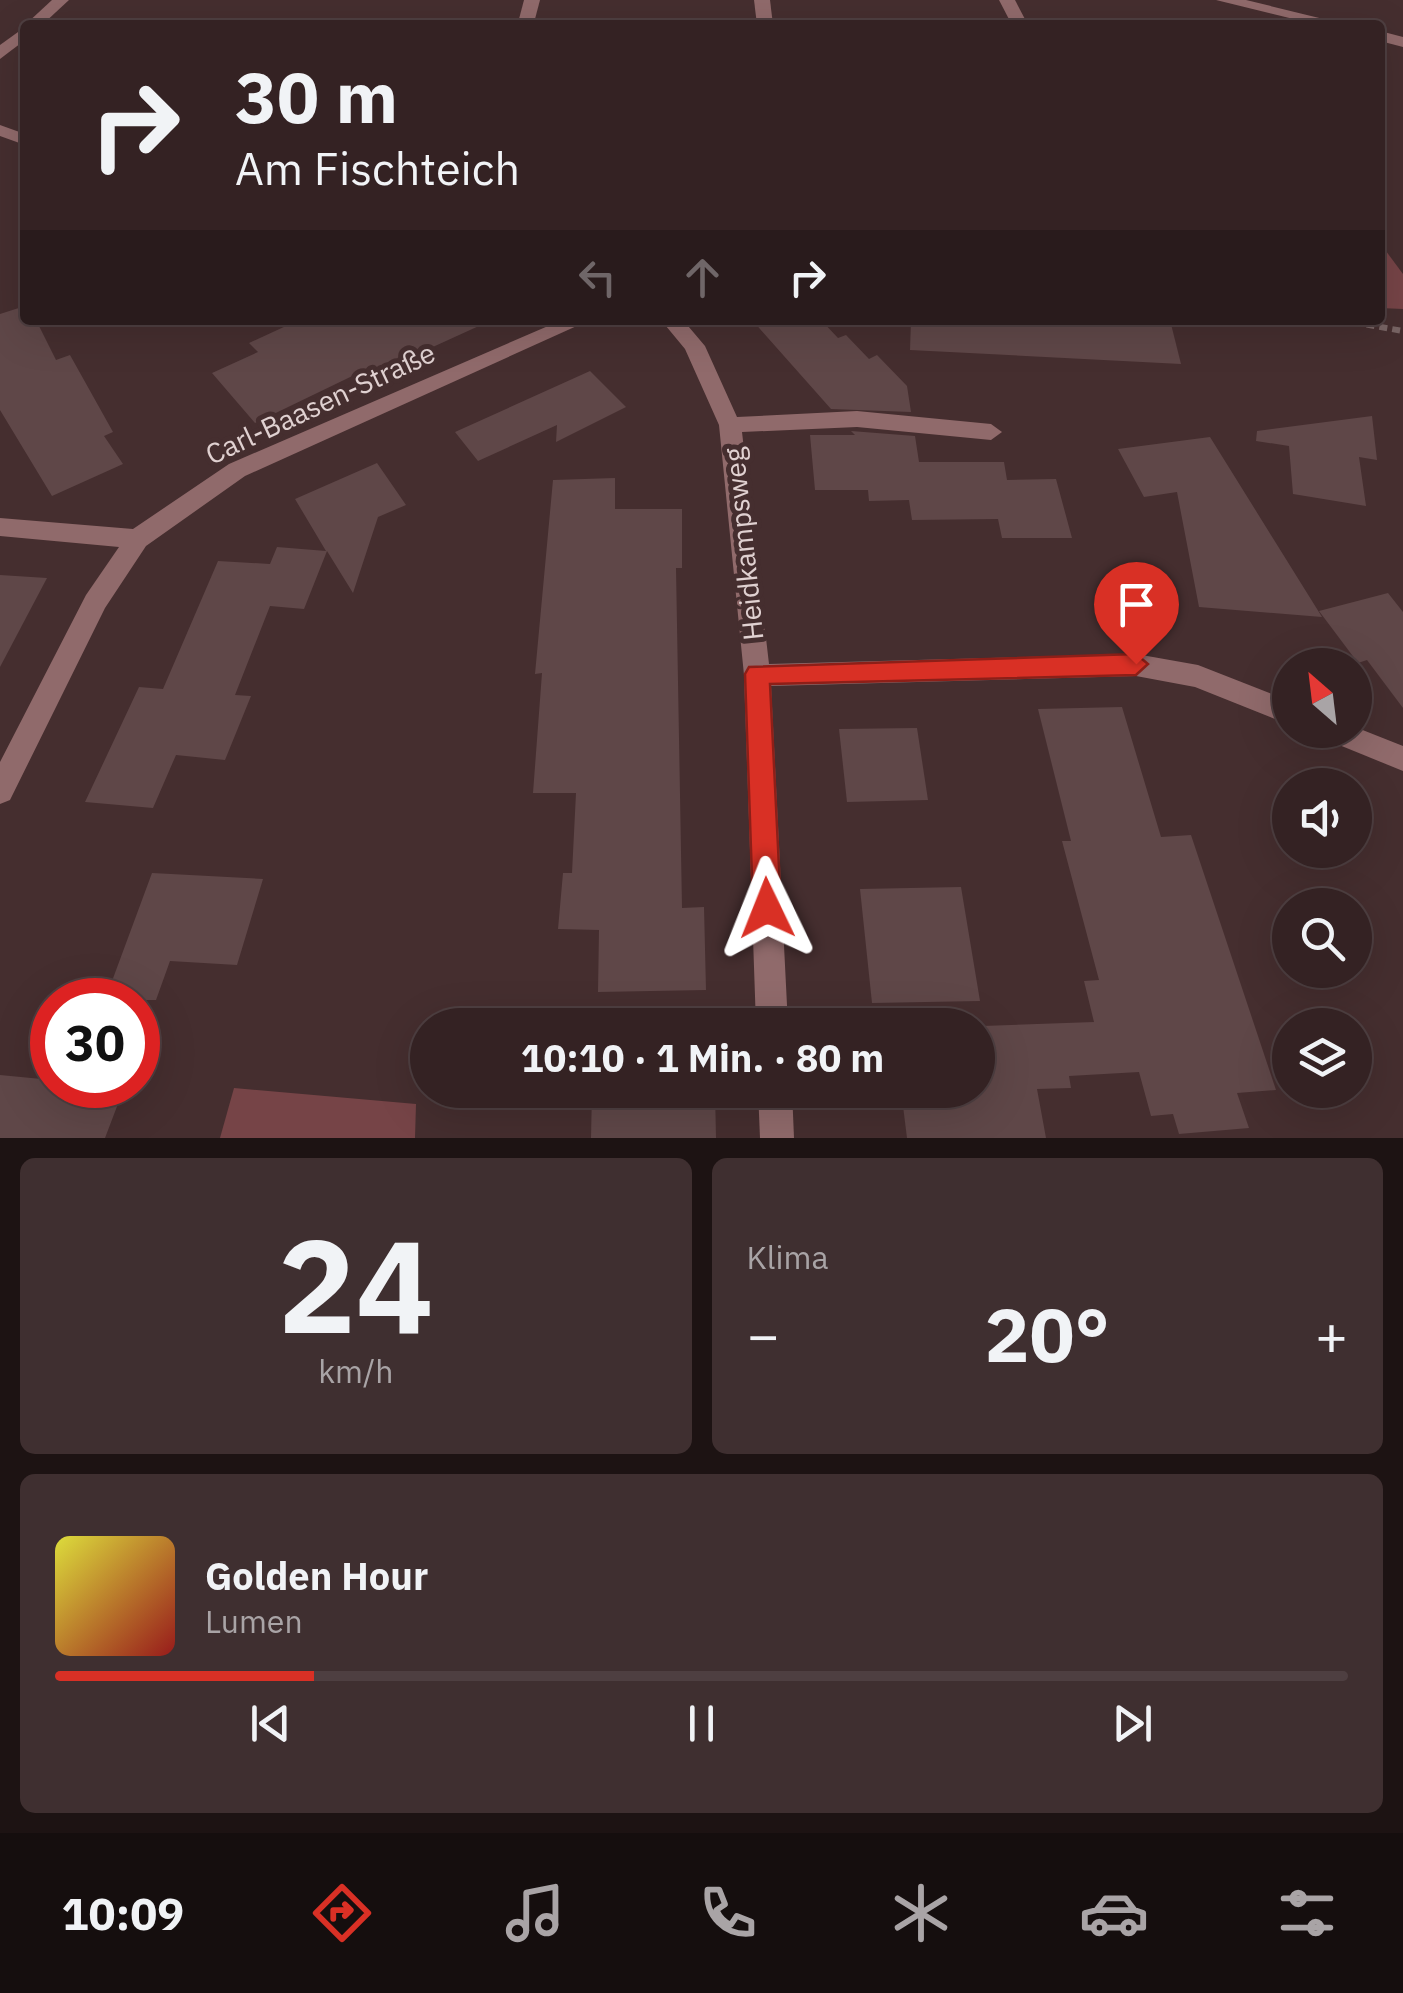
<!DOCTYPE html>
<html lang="de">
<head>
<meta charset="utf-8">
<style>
	body { margin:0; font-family:"IBM Plex Sans",sans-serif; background:#3f2f30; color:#f1f3f6; height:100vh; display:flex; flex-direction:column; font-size:38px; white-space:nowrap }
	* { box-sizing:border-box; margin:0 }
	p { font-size:32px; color:#a9a4a6 }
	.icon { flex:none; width:55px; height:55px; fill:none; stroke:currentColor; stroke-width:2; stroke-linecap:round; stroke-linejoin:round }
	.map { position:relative; height:1138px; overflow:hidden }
	.sheet { display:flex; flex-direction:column; gap:20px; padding:20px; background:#1d1313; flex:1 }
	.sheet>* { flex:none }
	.hud { position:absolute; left:20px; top:20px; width:1365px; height:305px; border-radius:10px; box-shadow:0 10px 40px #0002,0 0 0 2px #4e3f41; background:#342223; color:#f1f3f6; overflow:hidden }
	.needle { width:65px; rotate:332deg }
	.tools { position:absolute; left:1272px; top:648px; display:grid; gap:20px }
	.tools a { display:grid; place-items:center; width:100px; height:100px; border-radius:50%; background:#342223; box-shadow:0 10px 40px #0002,0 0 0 2px #4e3f41; font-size:50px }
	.speed { position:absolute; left:30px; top:978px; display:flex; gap:20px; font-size:50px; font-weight:700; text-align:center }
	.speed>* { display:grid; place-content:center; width:130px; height:130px; border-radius:50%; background:#342223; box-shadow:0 10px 40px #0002,0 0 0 2px #4e3f41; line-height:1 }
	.speed .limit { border:15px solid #d22; background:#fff; color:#111 }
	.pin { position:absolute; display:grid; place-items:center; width:85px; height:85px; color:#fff; margin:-102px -42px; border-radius:50% 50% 50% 0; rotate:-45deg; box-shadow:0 0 10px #0007 }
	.pin .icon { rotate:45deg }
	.me { position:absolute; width:110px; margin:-55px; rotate:358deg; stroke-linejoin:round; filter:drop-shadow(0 0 8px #0008) }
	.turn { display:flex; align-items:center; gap:35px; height:210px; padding:0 50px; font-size:45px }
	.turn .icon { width:130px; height:130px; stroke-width:2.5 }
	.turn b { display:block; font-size:70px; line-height:85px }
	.lanes { display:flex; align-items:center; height:95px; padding:0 50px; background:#0003; justify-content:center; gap:50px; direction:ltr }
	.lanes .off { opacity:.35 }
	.big { font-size:75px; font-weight:700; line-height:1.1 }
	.sheet .tile { flex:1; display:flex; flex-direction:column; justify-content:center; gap:15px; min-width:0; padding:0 35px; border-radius:15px; background:#3f2f30 }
	.sheet .dial { align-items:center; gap:0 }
	.dial b { font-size:130px; line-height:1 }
	.song { display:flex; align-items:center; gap:30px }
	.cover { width:120px; height:120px; border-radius:15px; background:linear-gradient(135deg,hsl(60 70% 55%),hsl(0 70% 35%)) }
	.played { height:10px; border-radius:5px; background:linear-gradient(90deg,#d93025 20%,#4e3f41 20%) }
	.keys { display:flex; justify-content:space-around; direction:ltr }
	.heat { display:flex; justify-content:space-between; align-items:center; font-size:55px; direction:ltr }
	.sheet .tiles { flex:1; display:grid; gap:20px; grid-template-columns:1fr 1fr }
	.tile:last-child { grid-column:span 2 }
	.trip { position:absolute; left:410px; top:1008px; width:585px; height:100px; border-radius:50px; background:#342223; box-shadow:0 10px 40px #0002,0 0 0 2px #4e3f41; font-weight:700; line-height:100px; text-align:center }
	.tab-bar { display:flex; height:160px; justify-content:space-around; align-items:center; background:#150e0e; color:#a9a4a6 }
	.tab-bar .icon { width:70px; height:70px }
	.tab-bar .current { color:#d93025 }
	.tab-bar b { font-size:45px; color:#f1f3f6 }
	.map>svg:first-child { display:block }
	.green { fill:#764447 }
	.building { fill:#5f4748 }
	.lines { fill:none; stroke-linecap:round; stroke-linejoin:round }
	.path { stroke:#786464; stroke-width:6; stroke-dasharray:8 5; stroke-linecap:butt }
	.minor { fill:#906a6b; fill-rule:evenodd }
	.route { fill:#d93025; stroke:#8d1f18; stroke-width:2.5 }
	.labels { text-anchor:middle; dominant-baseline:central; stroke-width:10; stroke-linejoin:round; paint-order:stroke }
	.street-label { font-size:28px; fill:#e0d1d1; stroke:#452e2f }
</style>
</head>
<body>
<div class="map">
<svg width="1403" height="1138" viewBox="0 0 1403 1138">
	<rect width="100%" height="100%" fill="#452e2f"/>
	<g class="green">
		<polygon points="1380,243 1403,274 1403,309 1380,308"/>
		<polygon points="234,1088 416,1104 415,1138 220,1138"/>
	</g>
	<g class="building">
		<polygon points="25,306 25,320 36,320 56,360 70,355 113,432 104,436 123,464 52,496 0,410 0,314"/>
		<polygon points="299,320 492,320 378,372 373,366 255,423 212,373 258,352 249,343"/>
		<polygon points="752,320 821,320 838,338 846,335 869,359 877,355 907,386 911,412 831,409"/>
		<polygon points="911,320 1171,324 1181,364 910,350"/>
		<polygon points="590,371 626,407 556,442 557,425 478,461 455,432"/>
		<polygon points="1372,416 1377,460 1359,457 1366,506 1293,494 1289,446 1256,441 1257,431"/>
		<polygon points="851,431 915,436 919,462 1004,462 1007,480 1056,479 1072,538 1002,538 998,519 912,520 909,500 869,501 868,490 815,490 810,435 855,435"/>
		<polygon points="1210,437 1322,617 1199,607 1177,492 1144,497 1118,449"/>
		<polygon points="377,463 406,505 378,517 353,593 327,551 304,609 270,606 235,695 251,696 225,760 176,755 153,808 85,802 139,687 163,689 218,561 270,564 277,547 326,551 295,499"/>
		<polygon points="615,478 615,509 682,509 682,568 676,568 682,908 704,907 706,990 598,992 599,930 558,929 563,873 572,873 576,793 533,793 542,673 535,674 553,480"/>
		<polygon points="0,575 47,578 0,667"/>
		<polygon points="1388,593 1403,612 1403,708 1367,660 1358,663 1319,611"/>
		<polygon points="1122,707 1161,837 1191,835 1276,1090 1237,1093 1249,1128 1179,1134 1173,1114 1151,1116 1139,1072 1069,1076 1071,1088 1037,1089 1046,1138 907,1138 901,1090 978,1090 978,1070 989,1070 982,1026 1094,1022 1084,981 1099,980 1062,841 1071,841 1038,709"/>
		<polygon points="917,728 928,800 847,802 839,729"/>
		<polygon points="152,873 263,879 237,965 170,961 156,1000 105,1000"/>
		<polygon points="961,887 980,1001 872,1003 860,889"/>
		<polygon points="0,1075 52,1080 52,1085 124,1088 105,1138 0,1138"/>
		<polygon points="592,1090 715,1090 716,1138 591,1138"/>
	</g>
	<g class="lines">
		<polyline class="path" points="1341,320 1403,331"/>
		<g class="minor">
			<polygon points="52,0 69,0 42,25 25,25"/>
			<polygon points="524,0 540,0 535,19 527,24 519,19"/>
			<polygon points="754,0 770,0 773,25 757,25"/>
			<polygon points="999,0 1015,0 1028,25 1012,25"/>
			<polygon points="1216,0 1246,0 1348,25 1318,25"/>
			<polygon points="25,27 25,40 0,59 0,45"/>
			<polygon points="1380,31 1403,37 1403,47 1380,41"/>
			<polygon points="0,125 25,134 25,145 0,136"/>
			<polygon points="562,320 590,320 245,476 146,546 105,608 10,800 0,804 0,762 86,595 119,547 0,536 0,518 133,529 229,464"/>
			<polygon points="661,320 683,320 705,346 737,417 857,411 991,424 1002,432 991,440 857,427 742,432 769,664 1136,654 1198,665 1290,701 1290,725 1195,687 1136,676 771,686 788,1025 756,1025 744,675 719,425 685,349"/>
			<polygon points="1355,727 1403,746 1403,771 1322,738 1318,730"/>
			<polygon points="758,1090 792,1090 794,1138 760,1138"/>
		</g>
	</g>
	<polygon class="route" points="1136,654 1148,664 1136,675 770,684 781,908 777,918 767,922 757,918 753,908 745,674 749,667"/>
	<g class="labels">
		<g class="street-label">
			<text transform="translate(320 403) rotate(-25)">Carl-Baasen-Straße</text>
			<text transform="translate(743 544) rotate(-96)">Heidkampsweg</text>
		</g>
	</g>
</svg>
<div class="tools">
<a><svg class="needle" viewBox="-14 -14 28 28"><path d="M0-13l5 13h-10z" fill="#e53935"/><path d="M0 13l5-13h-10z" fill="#a9a4a6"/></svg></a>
<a><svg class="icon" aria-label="sound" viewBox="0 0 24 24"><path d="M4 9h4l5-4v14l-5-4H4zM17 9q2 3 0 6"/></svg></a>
<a><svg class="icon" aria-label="search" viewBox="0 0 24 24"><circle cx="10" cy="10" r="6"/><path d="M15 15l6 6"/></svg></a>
<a><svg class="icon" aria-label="layers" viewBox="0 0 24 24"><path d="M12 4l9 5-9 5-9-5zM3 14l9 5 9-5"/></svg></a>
</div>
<div class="speed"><div class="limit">30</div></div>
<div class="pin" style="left:1136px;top:664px;background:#d93025"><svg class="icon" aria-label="arrive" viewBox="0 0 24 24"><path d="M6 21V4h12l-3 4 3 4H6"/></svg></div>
<svg class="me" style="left:767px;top:908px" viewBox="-20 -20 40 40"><path d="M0-17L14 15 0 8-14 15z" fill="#d93025" stroke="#fff" stroke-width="4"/></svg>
<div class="trip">10:10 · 1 Min. · 80 m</div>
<div class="hud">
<div class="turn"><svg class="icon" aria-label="right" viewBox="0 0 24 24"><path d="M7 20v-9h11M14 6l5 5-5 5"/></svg><div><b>30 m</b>Am Fischteich</div></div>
<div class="lanes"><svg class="icon off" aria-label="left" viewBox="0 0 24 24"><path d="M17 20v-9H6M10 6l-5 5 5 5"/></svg><svg class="icon off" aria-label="ahead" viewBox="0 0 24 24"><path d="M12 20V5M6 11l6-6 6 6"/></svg><svg class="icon" aria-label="right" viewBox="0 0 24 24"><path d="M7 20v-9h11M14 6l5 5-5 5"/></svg></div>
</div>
</div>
<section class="sheet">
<div class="tiles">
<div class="tile dial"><b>24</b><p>km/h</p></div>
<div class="tile"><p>Klima</p>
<div class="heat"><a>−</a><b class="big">20°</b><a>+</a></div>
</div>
<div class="tile">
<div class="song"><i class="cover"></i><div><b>Golden Hour</b><p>Lumen</p></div></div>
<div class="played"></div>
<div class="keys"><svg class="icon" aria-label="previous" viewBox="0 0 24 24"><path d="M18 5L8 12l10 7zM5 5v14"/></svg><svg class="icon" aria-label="pause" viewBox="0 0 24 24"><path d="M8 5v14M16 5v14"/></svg><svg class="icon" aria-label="next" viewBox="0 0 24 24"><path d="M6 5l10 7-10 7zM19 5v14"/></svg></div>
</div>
</div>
</section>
<nav class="tab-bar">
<b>10:09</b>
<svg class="icon current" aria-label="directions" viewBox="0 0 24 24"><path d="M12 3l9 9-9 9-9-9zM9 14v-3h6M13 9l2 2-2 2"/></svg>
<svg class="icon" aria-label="music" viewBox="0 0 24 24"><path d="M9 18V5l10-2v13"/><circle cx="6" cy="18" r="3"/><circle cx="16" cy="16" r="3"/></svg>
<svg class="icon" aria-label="phone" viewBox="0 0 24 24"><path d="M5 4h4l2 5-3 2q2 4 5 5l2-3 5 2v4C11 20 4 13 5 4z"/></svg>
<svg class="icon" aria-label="climate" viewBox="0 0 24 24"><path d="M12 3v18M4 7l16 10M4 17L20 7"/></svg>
<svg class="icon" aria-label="car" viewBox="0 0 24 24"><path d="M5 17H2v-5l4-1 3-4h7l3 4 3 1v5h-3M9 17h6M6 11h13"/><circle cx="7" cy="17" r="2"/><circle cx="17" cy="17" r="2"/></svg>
<svg class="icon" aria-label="filters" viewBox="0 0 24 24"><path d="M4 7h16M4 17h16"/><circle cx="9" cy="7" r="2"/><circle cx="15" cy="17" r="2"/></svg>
</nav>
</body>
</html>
